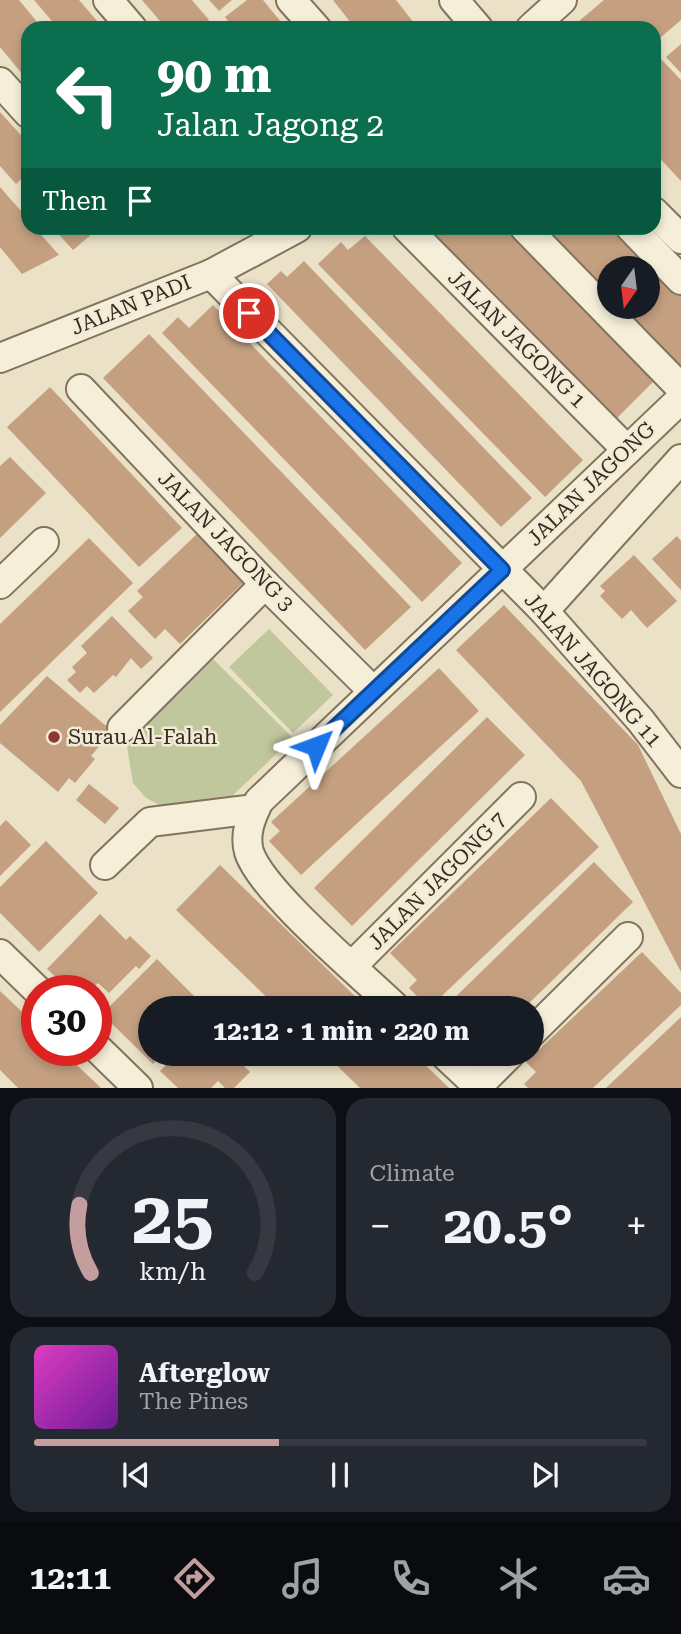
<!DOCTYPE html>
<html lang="en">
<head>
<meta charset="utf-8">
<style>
	body { margin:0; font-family:"Roboto Serif",serif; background:#242831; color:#f1f3f6; height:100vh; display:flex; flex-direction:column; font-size:26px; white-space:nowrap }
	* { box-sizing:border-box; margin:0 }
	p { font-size:23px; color:#9ea1a6 }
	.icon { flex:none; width:38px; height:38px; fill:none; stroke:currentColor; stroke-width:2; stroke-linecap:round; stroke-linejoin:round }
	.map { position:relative; height:1088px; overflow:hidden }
	.side { display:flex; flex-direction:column; gap:10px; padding:10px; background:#0d0f14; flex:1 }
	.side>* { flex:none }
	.top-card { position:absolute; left:21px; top:21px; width:640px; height:214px; border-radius:21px; box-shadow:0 4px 10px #0003; background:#0b6e4f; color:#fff; overflow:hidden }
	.needle { width:46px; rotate:194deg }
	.controls { position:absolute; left:597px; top:256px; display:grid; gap:14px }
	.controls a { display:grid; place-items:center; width:63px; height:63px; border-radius:50%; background:#171b24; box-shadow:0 4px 10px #0003; font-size:35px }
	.speed { position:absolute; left:21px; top:975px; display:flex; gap:14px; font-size:35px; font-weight:700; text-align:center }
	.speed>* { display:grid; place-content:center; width:91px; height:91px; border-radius:50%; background:#171b24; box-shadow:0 4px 10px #0003; line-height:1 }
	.speed .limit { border:10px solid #d22; background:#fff; color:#111 }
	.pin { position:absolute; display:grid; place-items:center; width:60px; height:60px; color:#fff; margin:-30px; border:4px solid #fff; border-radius:50%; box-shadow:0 2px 7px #0007 }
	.me { position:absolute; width:77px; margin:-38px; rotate:46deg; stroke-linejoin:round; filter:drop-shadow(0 0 5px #0008) }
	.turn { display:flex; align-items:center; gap:24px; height:147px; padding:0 21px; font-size:32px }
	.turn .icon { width:91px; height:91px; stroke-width:2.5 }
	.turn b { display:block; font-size:49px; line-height:60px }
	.then { display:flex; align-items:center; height:66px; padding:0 21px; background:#0003; gap:14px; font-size:26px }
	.big { font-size:52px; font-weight:700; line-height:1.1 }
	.side .card { flex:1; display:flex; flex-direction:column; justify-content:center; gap:10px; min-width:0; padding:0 24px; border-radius:21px; background:#242831 }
	.side .dial { align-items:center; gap:0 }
	.dial svg { height:182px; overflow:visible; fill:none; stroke:#363941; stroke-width:7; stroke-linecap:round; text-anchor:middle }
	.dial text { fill:#f1f3f6; stroke:none }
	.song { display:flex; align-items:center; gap:21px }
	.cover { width:84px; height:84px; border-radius:10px; background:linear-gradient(135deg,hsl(310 70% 55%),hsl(280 70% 35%)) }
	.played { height:7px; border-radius:4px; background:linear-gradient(90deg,#c49e9f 40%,#363941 40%) }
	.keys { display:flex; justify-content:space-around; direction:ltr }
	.heat { display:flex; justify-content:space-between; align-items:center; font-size:38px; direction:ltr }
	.side .tiles { flex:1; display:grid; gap:10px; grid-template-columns:1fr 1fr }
	.card:last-child { grid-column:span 2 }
	.trip { position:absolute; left:138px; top:996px; width:406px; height:70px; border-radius:35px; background:#171b24; box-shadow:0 4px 10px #0003; font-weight:700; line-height:70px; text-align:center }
	.tab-bar { display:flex; height:112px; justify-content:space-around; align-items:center; background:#090b0e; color:#9ea1a6 }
	.tab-bar .icon { width:49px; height:49px }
	.tab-bar .selected { color:#c49e9f }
	.tab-bar b { font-size:32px; color:#f1f3f6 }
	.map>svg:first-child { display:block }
	.green { fill:#c0c79c }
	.building { fill:#c49f80 }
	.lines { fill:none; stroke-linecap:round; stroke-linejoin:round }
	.minor-casing { stroke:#83735e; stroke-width:32 }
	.minor { stroke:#f5eed9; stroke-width:28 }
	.route-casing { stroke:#114b97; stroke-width:18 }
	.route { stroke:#1a73e8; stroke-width:12 }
	.poi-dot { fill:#8c3734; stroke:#f2ebd5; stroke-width:2.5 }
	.labels { text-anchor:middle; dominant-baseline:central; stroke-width:5; stroke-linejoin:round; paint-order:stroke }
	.street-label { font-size:21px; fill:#352b20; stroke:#f2ebd5 }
	.poi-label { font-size:21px; fill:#352b20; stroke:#f2ebd5; text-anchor:start }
</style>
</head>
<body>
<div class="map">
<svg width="681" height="1088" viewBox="0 0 681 1088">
	<rect width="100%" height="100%" fill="#eae1c7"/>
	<g class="green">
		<polygon points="269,629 333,695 293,733 229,667"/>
		<polygon points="209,655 293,738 228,800 167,809 146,798 133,783 127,746 147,720"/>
	</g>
	<g class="building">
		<polygon points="0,0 19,0 42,28 28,28 28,81 0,47"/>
		<polygon points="34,0 79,0 103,28 58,28"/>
		<polygon points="142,0 192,0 209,20 198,28 166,28"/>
		<polygon points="209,0 232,0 219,11"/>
		<polygon points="247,0 263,0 286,28 234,28 225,17"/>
		<polygon points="333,0 396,0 418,28 355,28"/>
		<polygon points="604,0 681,0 681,20 654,43 654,28 571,28"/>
		<polygon points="681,44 681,73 666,57"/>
		<polygon points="659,57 681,80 681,181 654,152 654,61"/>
		<polygon points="0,112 28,143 28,173 16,184 0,166"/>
		<polygon points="0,187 28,219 28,228 35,228 59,255 22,274 0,247"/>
		<polygon points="53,228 99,228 73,250"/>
		<polygon points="425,228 514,228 661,374 615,420"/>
		<polygon points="535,228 616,228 681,292 681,366 675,372 611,306 648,306 648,268 609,268 609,304"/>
		<polygon points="365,236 583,460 545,497 318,264 341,242 348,250"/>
		<polygon points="304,261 532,498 501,527 267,284 281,271 287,277"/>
		<polygon points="213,305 462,563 422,602 162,333 178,317 189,328"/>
		<polygon points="149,334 411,607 365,650 103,378"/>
		<polygon points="50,387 182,528 139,567 7,427"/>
		<polygon points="10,457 46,493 0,538 0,466"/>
		<polygon points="198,533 245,581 180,644 165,629 155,639 128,611 143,597 137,591"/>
		<polygon points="677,536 681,541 681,590 652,559"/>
		<polygon points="89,538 133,583 0,712 0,624"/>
		<polygon points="634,555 677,601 647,628 631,610 622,619 600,596 605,591 600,586"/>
		<polygon points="504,605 638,745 681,834 681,972 581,781 456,650"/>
		<polygon points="112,616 153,658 141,669 131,658 116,677 113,675 94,693 87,686 80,693 67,680 76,672 72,667 87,653 81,646"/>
		<polygon points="439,668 479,711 301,875 269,841 280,831 271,822"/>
		<polygon points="47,676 112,731 91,756 95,759 75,783 69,778 58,792 0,743 0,725"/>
		<polygon points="487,717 525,755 352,926 314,888"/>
		<polygon points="89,784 119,808 105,824 76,800"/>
		<polygon points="551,798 599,847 429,1008 409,988 417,980 390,953"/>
		<polygon points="6,820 31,845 0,876 0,826"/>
		<polygon points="46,841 98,893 39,952 0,913 0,887"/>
		<polygon points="594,862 633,902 524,1008 444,1008"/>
		<polygon points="220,865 367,1008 278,1008 176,910"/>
		<polygon points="100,914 126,940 130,936 151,956 139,969 136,966 109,993 98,983 90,990 70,990 47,969"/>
		<polygon points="642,952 681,993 681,1005 593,1088 528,1088 524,1084 536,1072 526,1062"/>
		<polygon points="157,959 206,1008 150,1008 150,1054 163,1054 153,1064 102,1014"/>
		<polygon points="0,991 37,1026 37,1050 61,1050 101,1088 18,1088 0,1070"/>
		<polygon points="681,1017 681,1088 606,1088"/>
		<polygon points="177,1054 232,1054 250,1072 234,1088 225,1088 218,1081 211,1088 178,1088 160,1071"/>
		<polygon points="325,1054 414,1054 449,1088 360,1088"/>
	</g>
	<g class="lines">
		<g class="minor-casing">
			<g id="minor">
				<polyline points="108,0 132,28"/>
				<polyline points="291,0 316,28"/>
				<polyline points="454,0 478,28"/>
				<polyline points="531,28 562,0"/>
				<polyline points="0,82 28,113"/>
				<polyline points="654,212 681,239"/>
				<polyline points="407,228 627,450"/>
				<polyline points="525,228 681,388"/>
				<polyline points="631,228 681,280"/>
				<polyline points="211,274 544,611 641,721 681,773"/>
				<polyline points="0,358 211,274 297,228"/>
				<polyline points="81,389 265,584 373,691"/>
				<polyline points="0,584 44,542"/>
				<polyline points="544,611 681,459"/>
				<polyline points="122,728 265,584"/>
				<polyline points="105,865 150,822 255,809"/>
				<polyline points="0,954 37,990"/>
				<polyline points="352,966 521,797"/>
				<path d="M396,1008C363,976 262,892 249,852C244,834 251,817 259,801L681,399"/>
				<polyline points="532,1032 628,937"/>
				<polyline points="96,1047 138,1088"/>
				<polyline points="444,1054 480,1088"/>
				<polyline points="478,1086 510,1054"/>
			</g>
		</g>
		<use href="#minor" class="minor"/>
	</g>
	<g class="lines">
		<g class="route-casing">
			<polyline id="route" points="249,313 502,570 316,746"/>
		</g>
		<use href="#route" class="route"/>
	</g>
	<circle class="poi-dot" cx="54" cy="737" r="7"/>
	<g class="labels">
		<g class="street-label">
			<text transform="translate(131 305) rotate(-22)">JALAN PADI</text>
			<text transform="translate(517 339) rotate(45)">JALAN JAGONG 1</text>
			<text transform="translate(591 484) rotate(-44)">JALAN JAGONG</text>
			<text transform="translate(226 541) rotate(46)">JALAN JAGONG 3</text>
			<text transform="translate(593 670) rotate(49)">JALAN JAGONG 11</text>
			<text transform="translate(437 881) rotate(-45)">JALAN JAGONG 7</text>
		</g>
		<g class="poi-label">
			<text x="68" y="737">Surau Al-Falah</text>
		</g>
	</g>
</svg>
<div class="controls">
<a><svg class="needle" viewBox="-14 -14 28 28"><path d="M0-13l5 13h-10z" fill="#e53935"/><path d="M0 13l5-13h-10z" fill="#9ea1a6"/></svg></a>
</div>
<div class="speed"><div class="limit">30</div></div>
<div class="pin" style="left:249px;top:313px;background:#d93025"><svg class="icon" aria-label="arrive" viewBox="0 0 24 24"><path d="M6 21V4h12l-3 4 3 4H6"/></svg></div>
<svg class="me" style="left:316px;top:746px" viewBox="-20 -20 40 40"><path d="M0-17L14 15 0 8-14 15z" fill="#1a73e8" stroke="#fff" stroke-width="4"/></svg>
<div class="trip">12:12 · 1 min · 220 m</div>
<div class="top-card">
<div class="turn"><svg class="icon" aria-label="left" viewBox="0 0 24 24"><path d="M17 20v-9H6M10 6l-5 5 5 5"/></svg><div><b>90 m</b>Jalan Jagong 2</div></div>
<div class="then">Then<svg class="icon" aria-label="arrive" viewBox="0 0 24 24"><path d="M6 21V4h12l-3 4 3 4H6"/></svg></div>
</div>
</div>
<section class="side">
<div class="tiles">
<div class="card dial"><svg viewBox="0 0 100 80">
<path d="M14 69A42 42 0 1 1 86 69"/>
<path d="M14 69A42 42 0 0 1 9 39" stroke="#c49e9f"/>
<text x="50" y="56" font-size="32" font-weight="700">25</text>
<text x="50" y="72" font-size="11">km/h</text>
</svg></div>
<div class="card"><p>Climate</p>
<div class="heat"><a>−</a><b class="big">20.5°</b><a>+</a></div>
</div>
<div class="card">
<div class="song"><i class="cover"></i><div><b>Afterglow</b><p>The Pines</p></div></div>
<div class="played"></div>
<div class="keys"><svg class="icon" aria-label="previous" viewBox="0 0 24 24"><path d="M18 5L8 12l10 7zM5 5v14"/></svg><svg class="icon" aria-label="pause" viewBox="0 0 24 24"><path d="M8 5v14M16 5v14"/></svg><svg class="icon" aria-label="next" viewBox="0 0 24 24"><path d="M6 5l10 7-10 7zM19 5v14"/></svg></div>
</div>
</div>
</section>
<nav class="tab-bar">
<b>12:11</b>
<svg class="icon selected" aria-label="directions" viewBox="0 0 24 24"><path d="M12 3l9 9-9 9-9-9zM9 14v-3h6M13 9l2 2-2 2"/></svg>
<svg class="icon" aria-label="music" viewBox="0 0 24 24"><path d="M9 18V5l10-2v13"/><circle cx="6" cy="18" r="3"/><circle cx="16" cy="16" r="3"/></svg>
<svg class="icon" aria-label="phone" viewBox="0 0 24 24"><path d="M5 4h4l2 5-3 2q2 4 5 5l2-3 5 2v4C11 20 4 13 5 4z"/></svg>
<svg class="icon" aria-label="climate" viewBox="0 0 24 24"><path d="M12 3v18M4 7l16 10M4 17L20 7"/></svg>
<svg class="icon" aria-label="car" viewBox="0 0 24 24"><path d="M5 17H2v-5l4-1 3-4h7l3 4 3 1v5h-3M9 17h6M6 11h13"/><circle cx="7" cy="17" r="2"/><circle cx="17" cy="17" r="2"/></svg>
</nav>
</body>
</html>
